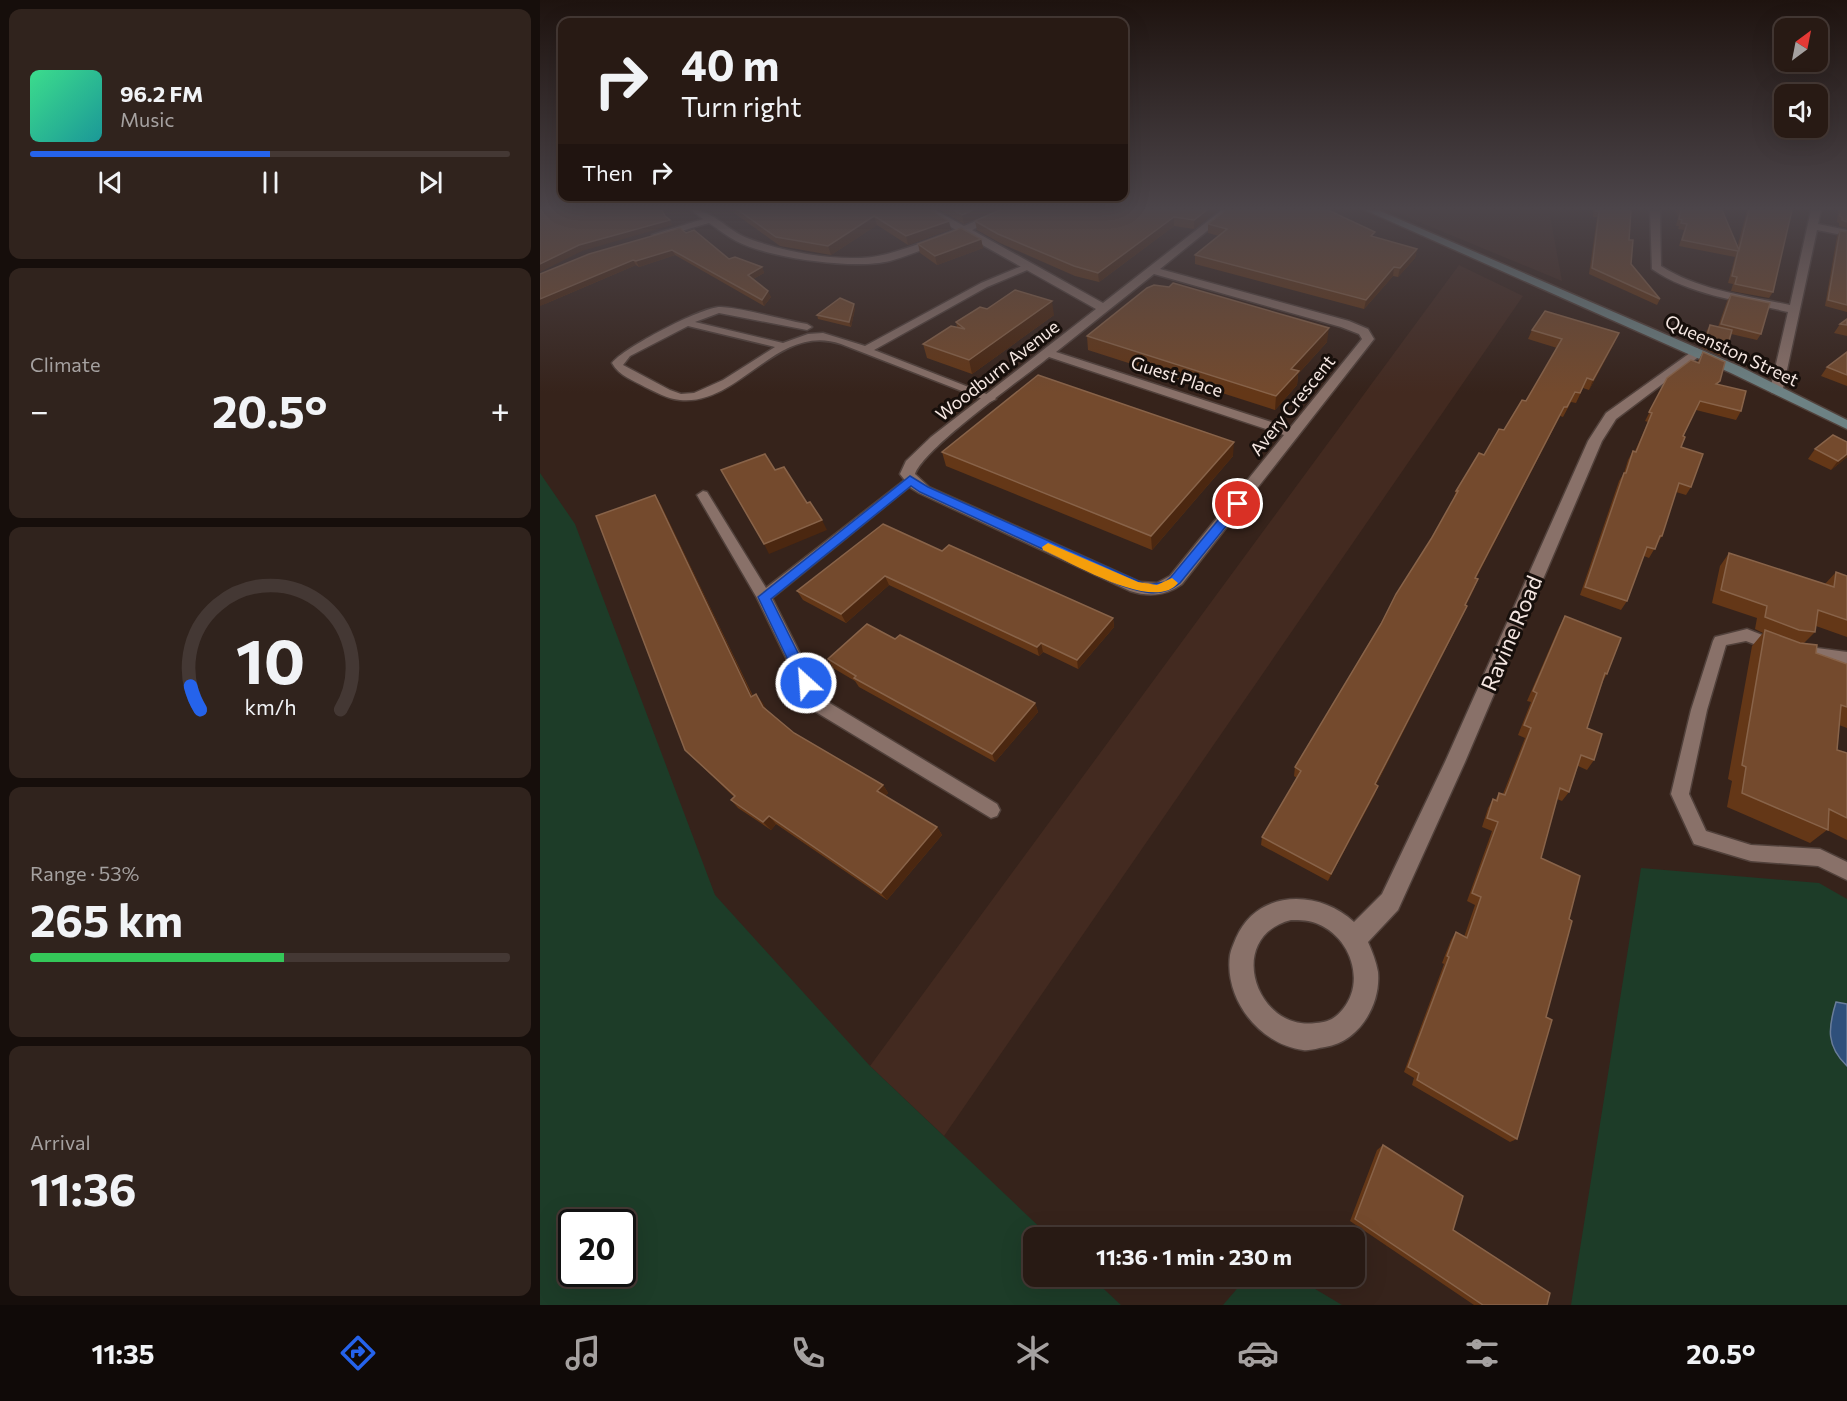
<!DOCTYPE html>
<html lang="en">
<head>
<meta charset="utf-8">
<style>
	body { margin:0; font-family:Commissioner,sans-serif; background:#30231d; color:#f1f3f6; height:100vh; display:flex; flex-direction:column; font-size:22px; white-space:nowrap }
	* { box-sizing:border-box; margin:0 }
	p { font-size:20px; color:#a5a1a0 }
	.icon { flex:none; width:33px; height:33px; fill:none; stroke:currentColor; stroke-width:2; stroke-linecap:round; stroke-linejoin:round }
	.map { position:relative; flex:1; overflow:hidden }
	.details { display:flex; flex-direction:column; gap:9px; padding:9px; background:#160e0b; width:540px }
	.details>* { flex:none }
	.top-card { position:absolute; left:18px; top:18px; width:570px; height:183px; border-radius:12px; box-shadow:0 6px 24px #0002,0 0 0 2px #443834; background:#281a14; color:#f1f3f6; overflow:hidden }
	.needle { width:39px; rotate:32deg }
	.fabs { position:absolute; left:1234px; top:18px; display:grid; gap:12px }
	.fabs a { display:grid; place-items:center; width:54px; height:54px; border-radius:12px; background:#281a14; box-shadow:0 6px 24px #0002,0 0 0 2px #443834; font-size:30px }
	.speed { position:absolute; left:18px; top:1209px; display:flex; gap:12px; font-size:30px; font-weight:700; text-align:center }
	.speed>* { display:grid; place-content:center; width:78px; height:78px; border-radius:50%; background:#281a14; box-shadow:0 6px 24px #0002,0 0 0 2px #443834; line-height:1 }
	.speed .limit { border:3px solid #111; border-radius:9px; background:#fff; color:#111 }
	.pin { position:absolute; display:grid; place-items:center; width:51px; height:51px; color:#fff; margin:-26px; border:3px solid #fff; border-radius:50%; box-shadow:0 2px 6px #0007 }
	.me { position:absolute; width:66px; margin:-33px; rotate:334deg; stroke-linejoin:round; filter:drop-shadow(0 0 4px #0008) }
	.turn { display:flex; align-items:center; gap:21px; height:126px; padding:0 24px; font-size:27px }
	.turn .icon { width:78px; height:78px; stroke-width:2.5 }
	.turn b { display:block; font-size:42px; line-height:51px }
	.then { display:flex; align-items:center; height:57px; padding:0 24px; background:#0003; gap:12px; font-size:22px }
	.big { font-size:45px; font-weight:700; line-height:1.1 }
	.details .tile { flex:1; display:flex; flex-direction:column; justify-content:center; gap:9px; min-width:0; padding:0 21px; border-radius:12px; background:#30231d }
	.details .dial { align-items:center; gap:0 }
	.dial svg { height:156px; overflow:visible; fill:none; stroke:#443834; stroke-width:7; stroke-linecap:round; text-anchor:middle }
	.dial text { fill:#f1f3f6; stroke:none }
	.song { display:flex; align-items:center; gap:18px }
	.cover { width:72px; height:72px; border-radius:9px; background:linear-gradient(135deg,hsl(150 70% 55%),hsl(180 70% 35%)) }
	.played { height:6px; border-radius:3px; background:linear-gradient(90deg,#2563eb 50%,#443834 50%) }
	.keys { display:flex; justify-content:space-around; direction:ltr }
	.heat { display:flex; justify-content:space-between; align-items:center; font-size:33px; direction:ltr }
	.charge { height:9px; border-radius:4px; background:linear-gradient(90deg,#34c759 53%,#443834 0) }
	.trip { position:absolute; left:483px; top:1227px; width:342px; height:60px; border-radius:12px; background:#281a14; box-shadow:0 6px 24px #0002,0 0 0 2px #443834; font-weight:700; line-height:60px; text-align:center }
	.tab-bar { display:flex; height:96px; justify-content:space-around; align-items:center; background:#100a08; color:#a5a1a0 }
	.tab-bar .icon { width:42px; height:42px }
	.tab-bar .on { color:#2563eb }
	.tab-bar b { font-size:27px; color:#f1f3f6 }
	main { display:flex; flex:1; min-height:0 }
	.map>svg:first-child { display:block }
	.built { fill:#432a20 }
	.green { fill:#1d3c28; fill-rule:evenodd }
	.water { fill:#2f507b; stroke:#6a7d9a; stroke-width:1.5 }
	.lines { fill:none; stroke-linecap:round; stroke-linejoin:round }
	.service-casing { stroke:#51413b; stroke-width:3 }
	.minor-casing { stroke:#51413b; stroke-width:3 }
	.secondary-casing { stroke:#51413b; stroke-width:3 }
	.service { fill:#897169; fill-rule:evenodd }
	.minor { fill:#897169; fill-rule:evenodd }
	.secondary { fill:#6d8284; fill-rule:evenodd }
	.wall { fill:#643717 }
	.shaded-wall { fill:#4b2710 }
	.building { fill:#744a2d; stroke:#886349; stroke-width:1.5 }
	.route { fill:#2563eb; stroke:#184099; stroke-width:1.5 }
	.slow { fill:#f59e0b }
	.labels { text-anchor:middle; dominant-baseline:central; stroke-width:6; stroke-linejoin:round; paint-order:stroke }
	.far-street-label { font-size:18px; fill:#f5e7e2; stroke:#170f0b }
	.street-label { font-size:22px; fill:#f5e7e2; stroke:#170f0b }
</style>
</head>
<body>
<main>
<section class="details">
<div class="tile">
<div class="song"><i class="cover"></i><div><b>96.2 FM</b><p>Music</p></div></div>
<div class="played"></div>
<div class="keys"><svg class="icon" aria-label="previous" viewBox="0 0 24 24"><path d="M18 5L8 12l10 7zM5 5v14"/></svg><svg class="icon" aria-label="pause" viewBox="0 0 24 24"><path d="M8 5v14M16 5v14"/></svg><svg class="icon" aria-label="next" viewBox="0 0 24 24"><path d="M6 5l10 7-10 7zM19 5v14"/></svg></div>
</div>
<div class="tile"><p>Climate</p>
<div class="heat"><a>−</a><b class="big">20.5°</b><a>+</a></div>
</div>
<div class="tile dial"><svg viewBox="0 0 100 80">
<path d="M14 69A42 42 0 1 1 86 69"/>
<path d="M14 69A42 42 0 0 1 9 57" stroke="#2563eb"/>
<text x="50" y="56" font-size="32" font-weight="700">10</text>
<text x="50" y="72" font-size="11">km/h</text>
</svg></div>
<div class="tile"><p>Range · 53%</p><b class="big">265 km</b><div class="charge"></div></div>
<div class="tile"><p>Arrival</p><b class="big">11:36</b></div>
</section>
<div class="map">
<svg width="1307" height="1305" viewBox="0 0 1307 1305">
	<rect width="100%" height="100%" fill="#36231b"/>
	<g class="built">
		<polygon points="850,210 1009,210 1022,281"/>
		<polygon points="919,265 983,296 404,1136 330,1066"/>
	</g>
	<g class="green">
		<path d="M0,473L35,524L175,895L330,1066L510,1237L494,1238V1276L551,1277L581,1305H0ZM32,1222H82V1274H32Z"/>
		<polygon points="1101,868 1279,883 1307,899 1307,1305 1031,1305"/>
		<polygon points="708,1276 755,1277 802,1305 683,1305"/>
	</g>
	<path class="water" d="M1296,1002L1307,1004V1066C1286,1046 1288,1028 1296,1002Z"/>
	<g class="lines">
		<g class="service-casing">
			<g id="service">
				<path d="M489,263L494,266L492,268L447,287L334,350L454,397L456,399L450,402L301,344C237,322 200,406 140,400C127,399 116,392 105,387C93,380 79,376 72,363C83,348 163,306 181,307C209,309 239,319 267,324L272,327L267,330L179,313L155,322L243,343L268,334L283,333L325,346L441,283ZM148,326L235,347L183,380L154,393L141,394L130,390L83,365L90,356Z"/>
				<polygon points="370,476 374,477 376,480 374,483 232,598 283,699 457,804 460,810 457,816 451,818 271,709 217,598 157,495 163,491 167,492 226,588"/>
				<polygon points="1207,629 1240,642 1242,646 1240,650 1235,652 1206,641 1186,645 1167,710 1149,794 1166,831 1211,845 1280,849 1307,862 1307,880 1278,866 1211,861 1154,844 1131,794 1151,710 1173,641 1175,637"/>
				<polygon points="1262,646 1307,652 1307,664 1257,656 1255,652 1257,648"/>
			</g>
		</g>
		<g class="minor-casing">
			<g id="minor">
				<path d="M151,210C173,210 187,230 207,238C244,252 308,265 347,254C370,248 393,238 416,230L383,210H395L424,226L462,210H476L432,230L563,303L682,210H693L620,269L809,321L828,329L834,339L642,584C626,596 609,597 590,591L379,493L371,488L360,474L366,461L391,437L556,309L423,234C399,243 374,254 350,261C313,270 229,258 196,241C187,236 178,229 169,223L117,238L112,235L163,219ZM614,274L801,327L819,334L822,339L750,428L516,352ZM509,357L744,435L630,576L617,583L600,582L389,487L375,474C385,447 482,379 509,357Z"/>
				<path d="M1110,210H1120L1121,266C1158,290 1207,296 1250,305L1271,210H1281L1278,224L1307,230V236L1277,230L1242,393H1232L1230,390L1248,312C1203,301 1151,296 1112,269Z"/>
				<path d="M1157,348L1163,352L1161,355L1076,419L1062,441L925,762L858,910L828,942C832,951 836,961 838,972C841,1005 819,1042 785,1047C778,1048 770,1051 763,1050C719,1044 684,999 690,955C691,949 694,943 696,938C717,889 779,889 814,922L842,894L905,762L1048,441L1066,413ZM751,920C760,920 770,920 778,924C810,937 826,981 803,1009C795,1019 788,1022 776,1023C716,1032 684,937 751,920Z"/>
			</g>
		</g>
		<g class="secondary-casing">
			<polygon id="secondary" points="825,210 838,210 1201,367 1307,420 1307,429 1191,373"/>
		</g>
		<use href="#service" class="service"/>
		<use href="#minor" class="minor"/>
		<use href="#secondary" class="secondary"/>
	</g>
	<g class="wall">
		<polygon points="190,210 391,210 411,229 368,245 337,225 291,255 240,246"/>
		<polygon points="400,210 456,210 424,224"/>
		<polygon points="678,210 654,229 634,226 559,282 535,276 460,243 437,230 435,221"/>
		<polygon points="1053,210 1091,210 1089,240 1091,264 1120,299 1117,305 1049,274 1057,217 1053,217"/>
		<polygon points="1135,210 1182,210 1197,248 1207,210 1252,210 1233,292 1229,298 1191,291 1193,284 1188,283 1195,257 1139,246 1144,230 1138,229 1139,226 1136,226 1138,217"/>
		<polygon points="1298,210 1307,210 1307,228 1299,226 1299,223 1297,222"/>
		<polygon points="668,224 834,237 877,249 875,258 858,277 853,276 824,309 655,264 655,255 679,236 668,233"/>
		<polygon points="1300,231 1307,232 1307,312 1285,306 1297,236"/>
		<polygon points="146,233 189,259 222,267 224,273 213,279 231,297 224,306 135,255 99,267 96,265 0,306"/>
		<polygon points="441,239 443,248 397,265 380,253 378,244"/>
		<polygon points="1191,295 1221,334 1217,340 1191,334 1186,352 1183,357 1162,348 1167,330 1170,325 1178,327 1187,301"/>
		<polygon points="315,308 311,327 278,319 277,315"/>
		<polygon points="447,309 514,315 432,374 387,358 383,344 417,327 416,322"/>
		<polygon points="1307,319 1307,336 1294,333 1300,324"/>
		<polygon points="992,330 1075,342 1049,390 1043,388 1036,403 1031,402 1023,417 1020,416 936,578 934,589 926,605 927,606 923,615 836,785 835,794 788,881 721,845 722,837 757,778 754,776 755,767 891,539 913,500 916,491 986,401 1017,348 988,339"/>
		<polygon points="547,336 787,342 758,374 757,385 735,410 548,350"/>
		<polygon points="1163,352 1178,384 1201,411 1196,420 1156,410 1143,436 1141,447 1151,487 1146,495 1136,492 1122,536 1109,558 1104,556 1087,601 1081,610 1040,595 1079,481 1084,473 1088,460 1093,451 1095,451 1108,422 1105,421 1127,378 1157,363"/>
		<polygon points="1307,352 1307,386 1281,376 1287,367"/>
		<polygon points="1275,449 1307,457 1291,470 1268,459"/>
		<polygon points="402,452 693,456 612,550 406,466"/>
		<polygon points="115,495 121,505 213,696 216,694 227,710 254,733 343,785 348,793 345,796 397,827 402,835 347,900 236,824 231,830 198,808 191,800 194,797 145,750"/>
		<polygon points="402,551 573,618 574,627 538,669 503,652 499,656 349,585 306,623 263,600 257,591"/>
		<polygon points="1189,553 1285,584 1296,572 1307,576 1307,637 1276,626 1275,632 1264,643 1276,653 1307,664 1307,728 1299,725 1297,750 1307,753 1307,840 1287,830 1270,843 1187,807 1192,781 1188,779 1212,646 1223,633 1215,629 1217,618 1172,603 1180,566"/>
		<polygon points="1025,616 1067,674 1063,681 1047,728 1054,760 1047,770 1038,766 1029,792 1022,801 1017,799 1001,858 1029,919 1006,1017 977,1139 970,1142 872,1085 874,1078 864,1072 904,964 902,963 911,940 916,932 924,937 935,905 927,901 952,831 942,827 948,808 953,799 955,800 959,793 963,794 985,738 978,735 991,702 987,701 1019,627"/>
		<polygon points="355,639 495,703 498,712 455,762 319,687 315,681 293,668 288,659"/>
		<polygon points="843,1145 913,1230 1007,1305 934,1305 810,1221 837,1150"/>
	</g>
	<g class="shaded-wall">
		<polygon points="433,210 456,210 424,224 422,215"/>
		<polygon points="667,210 678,210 654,229 654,220"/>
		<polygon points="334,216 337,225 291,255 288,246"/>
		<polygon points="634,217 634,226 559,282 558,273"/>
		<polygon points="130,220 132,225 42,251 0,272 0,264 39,245"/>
		<polygon points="409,221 411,229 368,245 366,236"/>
		<polygon points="441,239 443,248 397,265 395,256"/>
		<polygon points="877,249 875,258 858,277 860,268"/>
		<polygon points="132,250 135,255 99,267 96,261"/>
		<polygon points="93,260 96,265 0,306 0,299"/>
		<polygon points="222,267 224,273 211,280 208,275"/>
		<polygon points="854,267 853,276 824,309 826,300"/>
		<polygon points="228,291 231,297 224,306 222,300"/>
		<polygon points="512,301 514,315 432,374 429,360"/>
		<polygon points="314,304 315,308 311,327 309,322"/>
		<polygon points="789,328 787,342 758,374 757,385 735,410 736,396 751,369"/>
		<polygon points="1079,333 1075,342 1049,390 1053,380"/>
		<polygon points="1024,407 1020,416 931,588 935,578"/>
		<polygon points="694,442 693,456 612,550 611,536"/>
		<polygon points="1307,454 1307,457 1291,470 1298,461"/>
		<polygon points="115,495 121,505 217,706 211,697"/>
		<polygon points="282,520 287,530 229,554 224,544"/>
		<polygon points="345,576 349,585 306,623 301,614"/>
		<polygon points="938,579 934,589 921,614 925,605"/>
		<polygon points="927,606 923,615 832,793 835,784"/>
		<polygon points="573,618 574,627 538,669 537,660"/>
		<polygon points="501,643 503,652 499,656 497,647"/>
		<polygon points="216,694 223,703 230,716 223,707"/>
		<polygon points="495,703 498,712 455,762 452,754"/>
		<polygon points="343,785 348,793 342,800 337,791"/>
		<polygon points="838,786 835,794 788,881 791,874"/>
		<polygon points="229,816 236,824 231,830 223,822"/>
		<polygon points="397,827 402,835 347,900 341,893"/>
	</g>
	<g class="building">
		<polygon points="0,210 122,210 125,216 130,220 39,245 0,264"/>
		<polygon points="198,210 391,210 409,221 366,236 334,216 288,246 236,237"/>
		<polygon points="414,210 433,210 422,215"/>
		<polygon points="460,210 667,210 654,220 634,217 558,273 534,266 458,234 435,221"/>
		<polygon points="686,210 788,210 835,232 831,236 877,249 860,268 854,267 826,300 655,255 687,229 668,224"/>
		<polygon points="1055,210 1091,210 1089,240 1093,240 1091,264 1120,299 1052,268 1059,212 1055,211"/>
		<polygon points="1141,210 1182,210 1199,250 1209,210 1252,210 1233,292 1195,284 1197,277 1192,276 1198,251 1142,240 1147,224 1141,223 1142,220 1139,219"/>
		<polygon points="1301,210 1307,210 1307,222 1302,220 1302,217 1300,216"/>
		<polygon points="140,228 146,233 154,230 189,259 195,257 222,267 208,275 228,291 222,300 132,250 96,261 93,260 0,299 0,274 49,254"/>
		<polygon points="421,228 441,239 395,256 378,244"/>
		<polygon points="1300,231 1307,232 1307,305 1288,300"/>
		<polygon points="633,283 789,328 751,369 759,371 736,396 547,336 607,288 614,285 629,287"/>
		<polygon points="475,290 512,301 429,360 383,344 411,326 425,329 416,322 440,307 447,309"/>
		<polygon points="1191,295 1230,303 1221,334 1181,324"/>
		<polygon points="300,298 314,304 309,322 277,315"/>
		<polygon points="1005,311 1079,333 1053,380 1047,378 1040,393 1035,392 1027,407 1024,407 935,578 938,579 925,605 927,606 835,784 838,786 791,874 722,837 761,771 755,767 841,624 856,594 891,539 918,491 916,491 939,453 944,455 959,429 964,430 982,400 986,401 1022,339 992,330"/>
		<polygon points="1307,319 1307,325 1300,324"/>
		<polygon points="1170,325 1192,330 1186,352 1165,343"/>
		<polygon points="1163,352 1185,362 1180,381 1176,384 1206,391 1201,411 1160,401 1143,436 1145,437 1141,447 1163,454 1151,487 1139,483 1122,536 1120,536 1115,549 1107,547 1087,601 1045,587 1084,473 1086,473 1093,451 1096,452 1112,413 1109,412 1127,378 1151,360 1159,363"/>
		<polygon points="1307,352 1307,375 1287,367"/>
		<polygon points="498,375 694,442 611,536 402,452"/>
		<polygon points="1293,435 1307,442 1307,454 1298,461 1275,449"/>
		<polygon points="225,454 235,470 244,467 267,503 270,502 282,520 224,544 181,470"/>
		<polygon points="115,495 211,697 216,694 223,707 254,733 343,785 337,791 397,827 341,893 229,816 223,822 191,800 195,796 145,750 56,516"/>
		<polygon points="343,524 402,551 409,545 573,618 537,660 501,643 497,647 345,576 301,614 257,591"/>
		<polygon points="1189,553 1294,587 1296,572 1307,576 1307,620 1278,610 1275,632 1259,630 1225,617 1227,606 1181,590"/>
		<polygon points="1025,616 1081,638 1067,674 1065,673 1047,728 1062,734 1054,760 1041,755 1029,792 1020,788 1001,858 1040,876 1029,919 1032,921 1006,1017 1012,1020 977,1139 877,1080 879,1073 868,1067 909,957 907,956 916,932 927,938 941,897 932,893 958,822 947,818 953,799 957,801 959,793 965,795 991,728 984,725 997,693 993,691"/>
		<polygon points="327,624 355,639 360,635 495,703 452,754 314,678 316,676 288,659"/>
		<polygon points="1225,630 1260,643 1277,645 1276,653 1307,664 1307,707 1301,705 1297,750 1307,753 1307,818 1289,809 1288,830 1202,793 1206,767 1202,765"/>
		<polygon points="843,1145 923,1196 913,1230 1010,1293 1007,1305 943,1305 815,1219"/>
	</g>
	<linearGradient id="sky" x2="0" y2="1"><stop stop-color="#1e130f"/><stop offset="0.53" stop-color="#4c454a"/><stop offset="1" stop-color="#4c454a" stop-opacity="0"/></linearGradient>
	<rect width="1307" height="393" fill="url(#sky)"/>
	<path class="route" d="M370,476L388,487L607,585L625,582L631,577L694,501H702L704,504L640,583C621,599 601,592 580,585L380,492L371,486L231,599L273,683L271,687H261L218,597Z"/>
	<path class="slow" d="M508,543L598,582L617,585L632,578L638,583C615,613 531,562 503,550L502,547Z"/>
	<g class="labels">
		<g class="far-street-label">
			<text transform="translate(1192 350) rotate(25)">Queenston Street</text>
			<text transform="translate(457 370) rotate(-38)">Woodburn Avenue</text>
			<text transform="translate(637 376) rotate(18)">Guest Place</text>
			<text transform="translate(752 405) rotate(-51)">Avery Crescent</text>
		</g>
		<g class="street-label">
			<text transform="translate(971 633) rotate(-67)">Ravine Road</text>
		</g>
	</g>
</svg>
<div class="fabs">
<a><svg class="needle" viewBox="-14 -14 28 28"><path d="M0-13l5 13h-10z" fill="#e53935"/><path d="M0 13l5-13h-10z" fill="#a5a1a0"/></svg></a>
<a><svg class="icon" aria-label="sound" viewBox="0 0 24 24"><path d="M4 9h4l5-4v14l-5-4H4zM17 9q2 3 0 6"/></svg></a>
</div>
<div class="speed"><div class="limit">20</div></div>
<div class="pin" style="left:698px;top:504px;background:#d93025"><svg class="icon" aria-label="arrive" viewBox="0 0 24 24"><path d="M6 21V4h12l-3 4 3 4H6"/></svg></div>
<svg class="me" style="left:266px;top:683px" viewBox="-20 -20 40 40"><circle r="17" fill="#2563eb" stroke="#fff" stroke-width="3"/><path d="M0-11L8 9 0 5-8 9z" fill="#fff"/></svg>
<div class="trip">11:36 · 1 min · 230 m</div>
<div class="top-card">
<div class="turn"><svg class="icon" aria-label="right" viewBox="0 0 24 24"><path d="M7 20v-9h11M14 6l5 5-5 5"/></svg><div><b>40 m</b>Turn right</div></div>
<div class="then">Then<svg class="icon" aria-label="right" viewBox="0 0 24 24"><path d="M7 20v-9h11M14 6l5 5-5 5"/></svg></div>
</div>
</div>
</main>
<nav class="tab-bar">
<b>11:35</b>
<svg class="icon on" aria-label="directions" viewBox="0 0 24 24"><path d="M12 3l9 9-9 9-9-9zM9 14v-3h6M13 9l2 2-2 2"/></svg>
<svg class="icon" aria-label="music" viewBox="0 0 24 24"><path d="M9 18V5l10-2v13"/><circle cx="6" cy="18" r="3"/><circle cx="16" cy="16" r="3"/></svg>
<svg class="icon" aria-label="phone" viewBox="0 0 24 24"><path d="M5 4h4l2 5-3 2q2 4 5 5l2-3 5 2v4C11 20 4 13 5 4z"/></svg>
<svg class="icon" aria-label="climate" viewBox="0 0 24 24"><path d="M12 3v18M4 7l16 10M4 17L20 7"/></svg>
<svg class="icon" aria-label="car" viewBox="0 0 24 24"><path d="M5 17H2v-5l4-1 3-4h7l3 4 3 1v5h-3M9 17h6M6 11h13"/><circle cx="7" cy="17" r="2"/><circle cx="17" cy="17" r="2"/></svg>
<svg class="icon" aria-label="filters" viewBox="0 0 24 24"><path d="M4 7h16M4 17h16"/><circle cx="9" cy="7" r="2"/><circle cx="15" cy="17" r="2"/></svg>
<b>20.5°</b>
</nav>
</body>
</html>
